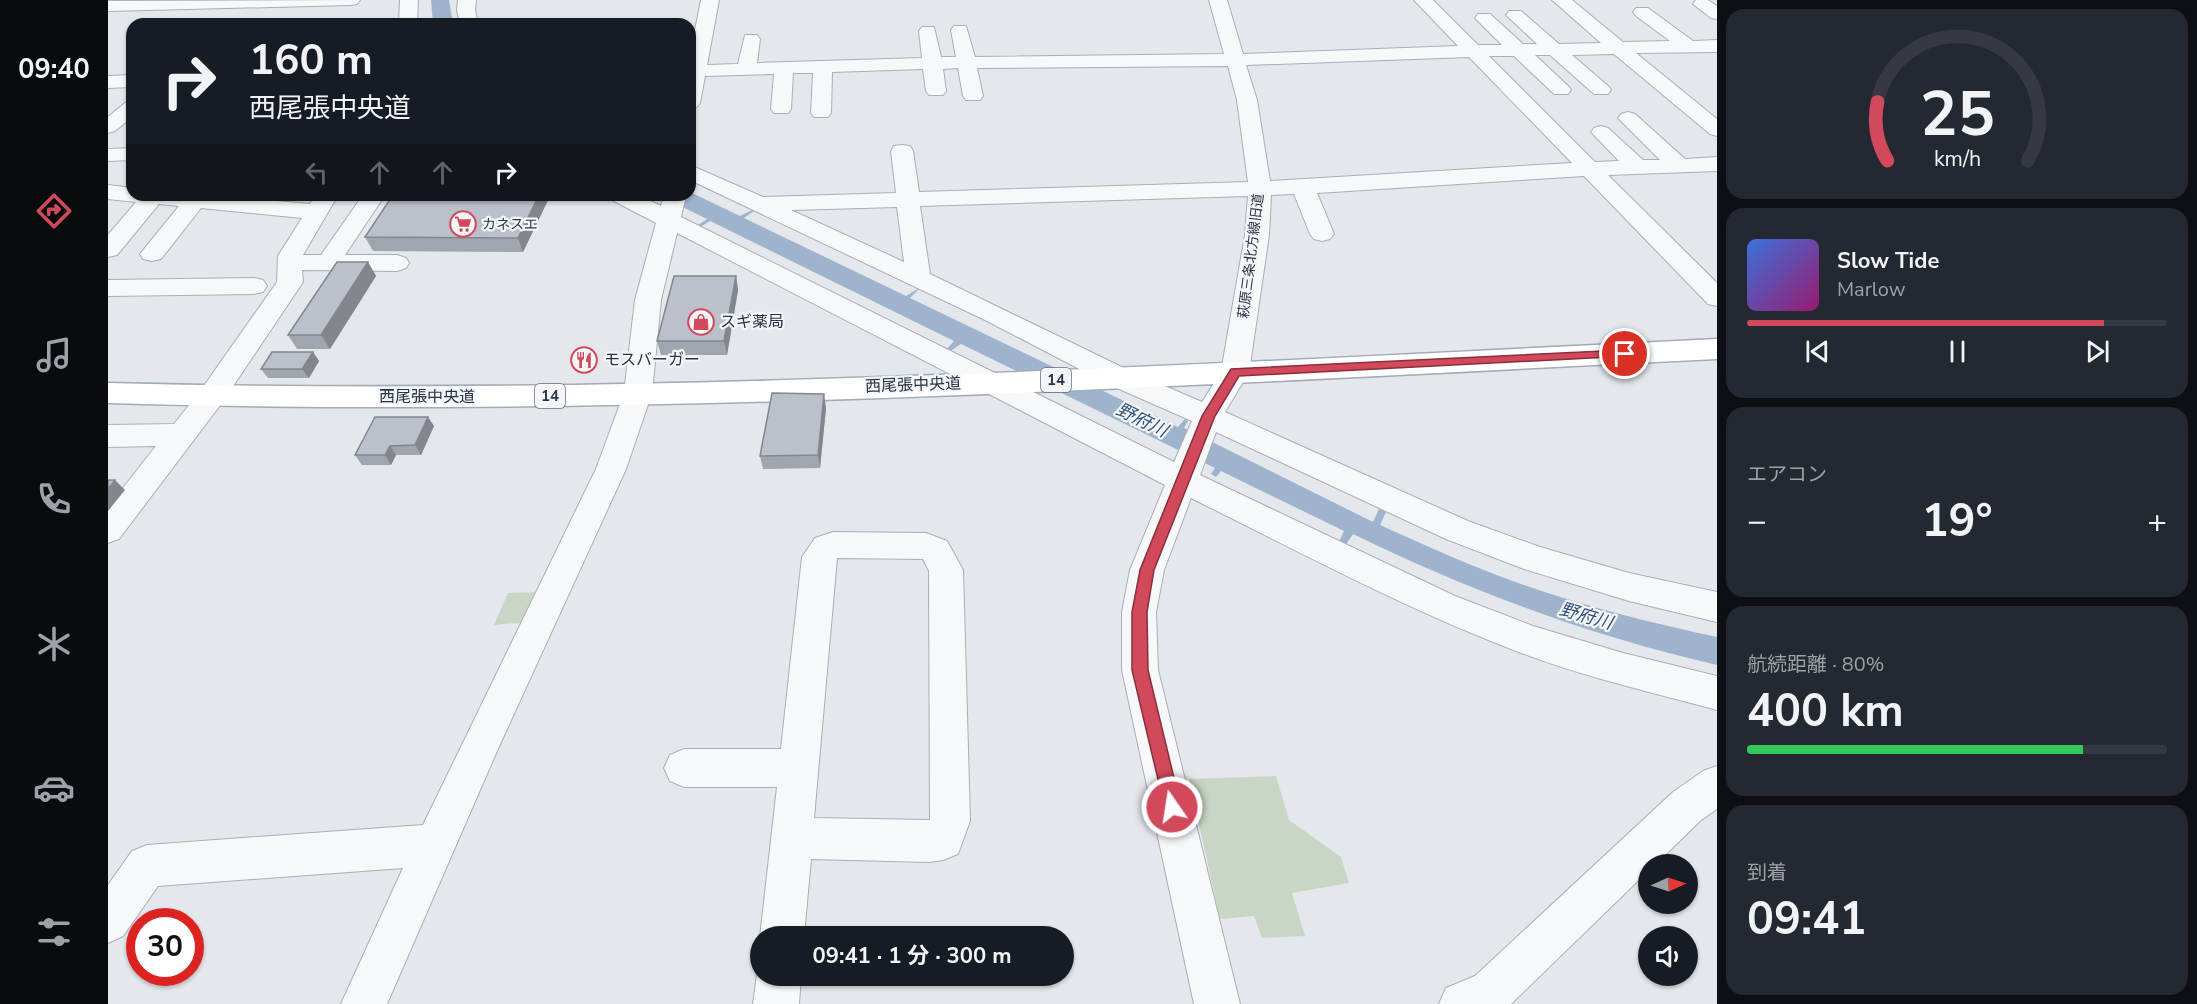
<!DOCTYPE html>
<html lang="ja">
<head>
<meta charset="utf-8">
<style>
	body { margin:0; font-family:"Nunito Sans","Noto Sans JP",sans-serif; background:#242831; color:#f1f3f6; height:100vh; display:flex; flex-direction:column; font-size:22px; white-space:nowrap }
	* { box-sizing:border-box; margin:0 }
	p { font-size:20px; color:#9ea1a6 }
	.icon { flex:none; width:33px; height:33px; fill:none; stroke:currentColor; stroke-width:2; stroke-linecap:round; stroke-linejoin:round }
	.map { position:relative; flex:1; overflow:hidden }
	.drawer { display:flex; flex-direction:column; gap:9px; padding:9px; background:#0d0f14; width:480px }
	.drawer>* { flex:none }
	.top-card { position:absolute; left:18px; top:18px; width:570px; height:183px; border-radius:18px; box-shadow:0 2px 4px #0004; background:#171b24; color:#f1f3f6; overflow:hidden }
	.needle { width:39px; rotate:87deg }
	.tools { position:absolute; left:1530px; top:854px; display:grid; gap:12px }
	.tools a { display:grid; place-items:center; width:60px; height:60px; border-radius:50%; background:#171b24; box-shadow:0 2px 4px #0004; font-size:30px }
	.speed { position:absolute; left:18px; top:908px; display:flex; gap:12px; font-size:30px; font-weight:700; text-align:center }
	.speed>* { display:grid; place-content:center; width:78px; height:78px; border-radius:50%; background:#171b24; box-shadow:0 2px 4px #0004; line-height:1 }
	.speed .limit { border:9px solid #d22; background:#fff; color:#111 }
	.pin { position:absolute; display:grid; place-items:center; width:51px; height:51px; color:#fff; margin:-26px; border:3px solid #fff; border-radius:50%; box-shadow:0 2px 6px #0007 }
	.me { position:absolute; width:66px; margin:-33px; rotate:347deg; stroke-linejoin:round; filter:drop-shadow(0 0 4px #0008) }
	.turn { display:flex; align-items:center; gap:21px; height:126px; padding:0 24px; font-size:27px }
	.turn .icon { width:78px; height:78px; stroke-width:2.5 }
	.turn b { display:block; font-size:42px; line-height:51px }
	.lanes { display:flex; align-items:center; height:57px; padding:0 24px; background:#0003; justify-content:center; gap:30px; direction:ltr }
	.lanes .off { opacity:.35 }
	.big { font-size:45px; font-weight:700; line-height:1.1 }
	.drawer .widget { flex:1; display:flex; flex-direction:column; justify-content:center; gap:9px; min-width:0; padding:0 21px; border-radius:18px; background:#242831 }
	.drawer .dial { align-items:center; gap:0 }
	.dial svg { height:156px; overflow:visible; fill:none; stroke:#363941; stroke-width:7; stroke-linecap:round; text-anchor:middle }
	.dial text { fill:#f1f3f6; stroke:none }
	.song { display:flex; align-items:center; gap:18px }
	.cover { width:72px; height:72px; border-radius:9px; background:linear-gradient(135deg,hsl(220 70% 55%),hsl(320 70% 35%)) }
	.played { height:6px; border-radius:3px; background:linear-gradient(90deg,#d1495b 85%,#363941 85%) }
	.keys { display:flex; justify-content:space-around; direction:ltr }
	.heat { display:flex; justify-content:space-between; align-items:center; font-size:33px; direction:ltr }
	.charge { height:9px; border-radius:4px; background:linear-gradient(90deg,#34c759 80%,#363941 0) }
	.trip { position:absolute; left:642px; top:926px; width:324px; height:60px; border-radius:30px; background:#171b24; box-shadow:0 2px 4px #0004; font-weight:700; line-height:60px; text-align:center }
	main { display:flex; flex:1; min-height:0 }
	.menu { display:flex; flex-direction:column; width:108px; justify-content:space-around; align-items:center; background:#090b0e; color:#9ea1a6 }
	.menu .icon { width:42px; height:42px }
	.menu .selected { color:#d1495b }
	.menu b { font-size:27px; color:#f1f3f6 }
	.map>svg:first-child { display:block }
	.green { fill:#c9d6c5 }
	.water { fill:#9fb4cc }
	.lines { fill:none; stroke-linecap:round; stroke-linejoin:round }
	.minor-casing { stroke:#a9aeb7; stroke-width:2 }
	.major-casing { stroke:#a3abb8; stroke-width:3 }
	.minor { fill:#f7f8fa; fill-rule:evenodd }
	.major { fill:#fff; fill-rule:evenodd }
	.wall { fill:#a1a5ae }
	.shaded-wall { fill:#83868d }
	.building { fill:#bbc0ca; stroke:#83868d; stroke-width:1.5 }
	.route { fill:#d1495b; stroke:#882f3b; stroke-width:1.5 }
	.labels { text-anchor:middle; dominant-baseline:central; stroke-width:4.5; stroke-linejoin:round; paint-order:stroke }
	.far-poi-label { font-size:14px; fill:#2b3445; stroke:#f4f6f9; text-anchor:start }
	.far-street-label { font-size:14px; fill:#2b3445; stroke:#f4f6f9 }
	.shield { fill:#f4f6f9; stroke:#676e7b; stroke-width:1.5 }
	.shield-label { font-size:15px; font-weight:bold; fill:#2b3445 }
	.poi-label { font-size:16px; fill:#2b3445; stroke:#f4f6f9; text-anchor:start }
	.street-label { font-size:16px; fill:#2b3445; stroke:#f4f6f9 }
	.water-label { font-size:18px; font-style:italic; fill:#34527a; stroke:#f4f6f9 }
</style>
</head>
<body>
<main>
<nav class="menu">
<b>09:40</b>
<svg class="icon selected" aria-label="directions" viewBox="0 0 24 24"><path d="M12 3l9 9-9 9-9-9zM9 14v-3h6M13 9l2 2-2 2"/></svg>
<svg class="icon" aria-label="music" viewBox="0 0 24 24"><path d="M9 18V5l10-2v13"/><circle cx="6" cy="18" r="3"/><circle cx="16" cy="16" r="3"/></svg>
<svg class="icon" aria-label="phone" viewBox="0 0 24 24"><path d="M5 4h4l2 5-3 2q2 4 5 5l2-3 5 2v4C11 20 4 13 5 4z"/></svg>
<svg class="icon" aria-label="climate" viewBox="0 0 24 24"><path d="M12 3v18M4 7l16 10M4 17L20 7"/></svg>
<svg class="icon" aria-label="car" viewBox="0 0 24 24"><path d="M5 17H2v-5l4-1 3-4h7l3 4 3 1v5h-3M9 17h6M6 11h13"/><circle cx="7" cy="17" r="2"/><circle cx="17" cy="17" r="2"/></svg>
<svg class="icon" aria-label="filters" viewBox="0 0 24 24"><path d="M4 7h16M4 17h16"/><circle cx="9" cy="7" r="2"/><circle cx="15" cy="17" r="2"/></svg>
</nav>
<div class="map">
<svg width="1609" height="1004" viewBox="0 0 1609 1004">
	<rect width="100%" height="100%" fill="#e4e7ec"/>
	<g class="green">
		<polygon points="437,592 420,622 386,625 400,593"/>
		<polygon points="1168,776 1181,820 1233,857 1241,883 1184,893 1197,936 1154,938 1146,916 1112,919 1081,779"/>
	</g>
	<g class="water">
		<polygon points="323,0 341,0 345,24 325,24"/>
		<path d="M582,192L632,216L644,210L646,211L636,218L798,296L813,287L802,298L1070,427L1077,419L1080,421L1076,428L1265,522L1271,509L1278,512L1272,525C1310,542 1347,559 1386,574C1458,602 1534,621 1609,637V665C1482,636 1362,591 1245,534L1235,549L1229,546L1236,531L1113,471L1108,477L1103,474L1107,468L853,344L841,352L838,350L846,341L602,221L592,227L589,226L599,219L550,195H582Z"/>
	</g>
	<g class="lines">
		<g class="minor-casing">
			<g id="minor">
				<polygon points="252,0 249,4 243,5 0,11 0,1"/>
				<polygon points="292,0 310,0 309,24 291,24"/>
				<polygon points="350,0 368,0 367,10 370,24 352,24 349,10"/>
				<path d="M593,0H611L599,65L630,64L637,35H649L652,39L649,63L814,58L811,31L814,27H826L833,57H848L843,30L846,26H858L867,57L1116,54L1101,0H1119L1135,54L1350,46L1306,0H1325L1370,45H1394L1367,18L1370,14H1382L1415,44H1429L1398,15L1401,11H1413L1451,44L1493,43L1444,0H1464L1515,42L1562,41L1528,16L1525,12L1528,8H1540L1585,41L1609,40V52L1528,53L1609,119V136L1602,134L1506,54L1464,55L1500,86L1503,90L1500,94H1486L1442,55H1427L1460,86L1463,90L1460,94H1446L1406,56H1381L1487,162L1511,161L1483,132L1486,128L1493,126L1500,128L1535,160H1552L1510,118L1513,114L1520,112L1527,114L1577,159L1609,157V171L1500,175L1609,283V306L1600,304L1476,176L1209,193L1226,234L1222,239L1214,241L1206,239L1202,234L1186,194L1163,195L1161,235L1141,372L1117,412L1360,521L1432,547L1521,573L1609,592V622L1521,601L1416,569L1338,539L1108,432L1092,475L1347,596L1425,626L1515,653L1609,676V710C1542,692 1473,676 1408,651C1296,608 1190,551 1083,498L1056,570L1048,612L1050,670L1132,1004H1086L1014,670V612L1022,570L1057,485L569,233L553,300L544,393L518,469L389,751L279,1004H233L295,868L50,886L15,936L0,943V885L24,851L39,845L315,825L488,469L516,393L527,300L548,223L504,200L501,195H530L553,206L556,195H578L573,217L1066,462L1084,421L1002,385L877,320L582,180V165L655,197L788,193L783,151L786,146L794,145L802,146L805,151L811,192L1140,182L1129,100L1120,66L869,68L875,96L872,100H858L855,96L850,68L835,69L838,91L835,95H821L818,91L815,69L724,72L723,113L720,117H706L703,113L705,73H685L683,109L680,113H666L663,109L666,74L597,76L592,103L589,107L582,109V55ZM1361,57L1464,163L1162,181L1149,100L1138,65ZM1140,196L1137,235L1113,372L1094,402L1022,371L822,274L812,206ZM789,207L796,262L683,210Z"/>
				<polygon points="1588,0 1600,0 1609,6 1609,19 1603,18 1585,4"/>
				<polygon points="24,75 24,87 0,88 0,76"/>
				<polygon points="24,101 24,117 7,131 0,133 0,117 17,103"/>
				<polygon points="24,148 24,160 0,161 0,149"/>
				<polygon points="0,185 24,188 24,195 100,195 202,204 208,195 230,195 195,255 213,255 255,195 277,195 237,255 289,255 298,258 301,263 298,268 289,271 194,270 195,282 113,404 11,539 0,543 0,507 48,446 0,447 0,425 66,424 93,390 169,282 170,256 194,218 93,208 53,259 44,261 35,259 32,254 71,206 51,204 9,255 0,257 0,235 28,202 0,199"/>
				<polygon points="146,278 155,280 159,286 155,292 146,294 0,296 0,280"/>
				<path d="M725,532L818,533L839,541L855,570L862,821L850,854L835,860L821,862L703,859L696,936L652,937L669,787H576L562,781L556,768L562,755L576,749H673L694,557L707,538ZM729,558L815,559L821,571L822,820L706,818Z"/>
				<polygon points="1609,766 1609,809 1593,820 1548,864 1540,864 1540,871 1403,1004 1331,1004 1338,988 1367,976 1565,792 1595,771"/>
				<polygon points="652,965 652,975 693,975 691,1004 645,1004 649,975"/>
			</g>
		</g>
		<g class="major-casing">
			<path id="major" d="M1609,339V359C1074,385 536,419 0,403V383C536,397 1073,365 1609,339Z"/>
		</g>
		<use href="#minor" class="minor"/>
		<use href="#major" class="major"/>
	</g>
	<g class="wall">
		<polygon points="285,195 458,195 457,197 442,196 415,252 265,251 257,237"/>
		<polygon points="260,262 268,276 222,349 189,349 180,335"/>
		<polygon points="628,276 630,290 619,355 553,355 549,341"/>
		<polygon points="205,352 211,361 201,378 160,378 153,369"/>
		<polygon points="718,408 712,468 655,469 652,456"/>
		<polygon points="326,426 313,455 288,455 283,465 254,465 247,455"/>
	</g>
	<g class="shaded-wall">
		<polygon points="431,195 441,195 442,196 415,252 410,238"/>
		<polygon points="260,262 268,276 222,349 213,335"/>
		<polygon points="628,276 630,290 619,355 616,341"/>
		<polygon points="205,352 211,361 201,378 194,369"/>
		<polygon points="716,394 718,408 712,468 710,455"/>
		<polygon points="320,417 326,426 313,455 307,445"/>
		<polygon points="282,446 288,455 283,465 277,455"/>
		<polygon points="7,480 17,490 0,511 0,489"/>
	</g>
	<g class="building">
		<polygon points="285,195 431,195 410,238 257,237"/>
		<polygon points="229,262 260,262 213,335 180,335"/>
		<polygon points="566,276 628,276 616,341 549,341"/>
		<polygon points="164,352 205,352 194,369 153,369"/>
		<polygon points="664,393 716,394 710,455 652,456"/>
		<polygon points="267,417 320,417 307,445 282,446 277,455 247,455"/>
		<polygon points="0,480 7,480 0,489"/>
	</g>
	<polygon class="route" points="1517,350 1521,351 1521,356 1131,376 1107,416 1046,570 1039,612 1040,670 1073,807 1071,813 1064,815 1058,813 1024,670 1024,612 1032,570 1094,416 1123,369"/>
	<defs>
		<g id="supermarket-ring" transform="scale(1.35)"><circle r="9.5" fill="#f4f6f9" stroke="#d1495b" stroke-width="1.5"/><path d="M-6-5.5h2.5l.6 2H6L4.5 2H-2.5L-4.4-4H-6ZM-1.5 3.2a1.3 1.3 0 1 0 .1 0ZM3 3.2a1.3 1.3 0 1 0 .1 0Z" fill="#d1495b"/></g>
		<g id="shop-ring" transform="scale(1.35)"><circle r="9.5" fill="#f4f6f9" stroke="#d1495b" stroke-width="1.5"/><path d="M-5-2.5h2.3a2.7 3.5 0 0 1 5.4 0H5L5.5 6h-11ZM-1.5-2.5h3a1.5 2.3 0 0 0-3 0Z" fill="#d1495b"/></g>
		<g id="restaurant-ring" transform="scale(1.35)"><circle r="9.5" fill="#f4f6f9" stroke="#d1495b" stroke-width="1.5"/><path d="M-5-6h1v4h1v-4h1v4h1v-4h1v5L-1.5 .5V6h-2V.5L-5-1ZM5-6V6H3V1.5H1.5Q1.5-4 5-6Z" fill="#d1495b"/></g>
	</defs>
	<g fill-rule="evenodd">
		<use href="#supermarket-ring" x="355" y="224"/>
		<use href="#shop-ring" x="593" y="322"/>
		<use href="#restaurant-ring" x="476" y="360"/>
	</g>
	<g class="labels">
		<g class="far-poi-label">
			<text x="374" y="224">カネスエ</text>
		</g>
		<g class="far-street-label">
			<text transform="translate(1143 256) rotate(-83)">萩原三条北方線旧道</text>
		</g>
		<g class="shield">
			<rect x="933" y="368" width="30" height="24" rx="4.5"/>
			<rect x="427" y="384" width="30" height="24" rx="4.5"/>
		</g>
		<g class="shield-label">
			<text x="948" y="380">14</text>
			<text x="442" y="396">14</text>
		</g>
		<g class="poi-label">
			<text x="612" y="322">スギ薬局</text>
			<text x="496" y="360">モスバーガー</text>
		</g>
		<g class="street-label">
			<text transform="translate(805 385) rotate(-2)">西尾張中央道</text>
			<text x="319" y="397">西尾張中央道</text>
		</g>
		<g class="water-label">
			<text transform="translate(1034 420) rotate(26)">野府川</text>
			<text transform="translate(1478 616) rotate(16)">野府川</text>
		</g>
	</g>
</svg>
<div class="tools">
<a><svg class="needle" viewBox="-14 -14 28 28"><path d="M0-13l5 13h-10z" fill="#e53935"/><path d="M0 13l5-13h-10z" fill="#9ea1a6"/></svg></a>
<a><svg class="icon" aria-label="sound" viewBox="0 0 24 24"><path d="M4 9h4l5-4v14l-5-4H4zM17 9q2 3 0 6"/></svg></a>
</div>
<div class="speed"><div class="limit">30</div></div>
<div class="pin" style="left:1517px;top:354px;background:#d93025"><svg class="icon" aria-label="arrive" viewBox="0 0 24 24"><path d="M6 21V4h12l-3 4 3 4H6"/></svg></div>
<svg class="me" style="left:1064px;top:807px" viewBox="-20 -20 40 40"><circle r="17" fill="#d1495b" stroke="#fff" stroke-width="3"/><path d="M0-11L8 9 0 5-8 9z" fill="#fff"/></svg>
<div class="trip">09:41 · 1 分 · 300 m</div>
<div class="top-card">
<div class="turn"><svg class="icon" aria-label="right" viewBox="0 0 24 24"><path d="M7 20v-9h11M14 6l5 5-5 5"/></svg><div><b>160 m</b>西尾張中央道</div></div>
<div class="lanes"><svg class="icon off" aria-label="left" viewBox="0 0 24 24"><path d="M17 20v-9H6M10 6l-5 5 5 5"/></svg><svg class="icon off" aria-label="ahead" viewBox="0 0 24 24"><path d="M12 20V5M6 11l6-6 6 6"/></svg><svg class="icon off" aria-label="ahead" viewBox="0 0 24 24"><path d="M12 20V5M6 11l6-6 6 6"/></svg><svg class="icon" aria-label="right" viewBox="0 0 24 24"><path d="M7 20v-9h11M14 6l5 5-5 5"/></svg></div>
</div>
</div>
<section class="drawer">
<div class="widget dial"><svg viewBox="0 0 100 80">
<path d="M14 69A42 42 0 1 1 86 69"/>
<path d="M14 69A42 42 0 0 1 9 39" stroke="#d1495b"/>
<text x="50" y="56" font-size="32" font-weight="700">25</text>
<text x="50" y="72" font-size="11">km/h</text>
</svg></div>
<div class="widget">
<div class="song"><i class="cover"></i><div><b>Slow Tide</b><p>Marlow</p></div></div>
<div class="played"></div>
<div class="keys"><svg class="icon" aria-label="previous" viewBox="0 0 24 24"><path d="M18 5L8 12l10 7zM5 5v14"/></svg><svg class="icon" aria-label="pause" viewBox="0 0 24 24"><path d="M8 5v14M16 5v14"/></svg><svg class="icon" aria-label="next" viewBox="0 0 24 24"><path d="M6 5l10 7-10 7zM19 5v14"/></svg></div>
</div>
<div class="widget"><p>エアコン</p>
<div class="heat"><a>−</a><b class="big">19°</b><a>+</a></div>
</div>
<div class="widget"><p>航続距離 · 80%</p><b class="big">400 km</b><div class="charge"></div></div>
<div class="widget"><p>到着</p><b class="big">09:41</b></div>
</section>
</main>
</body>
</html>
